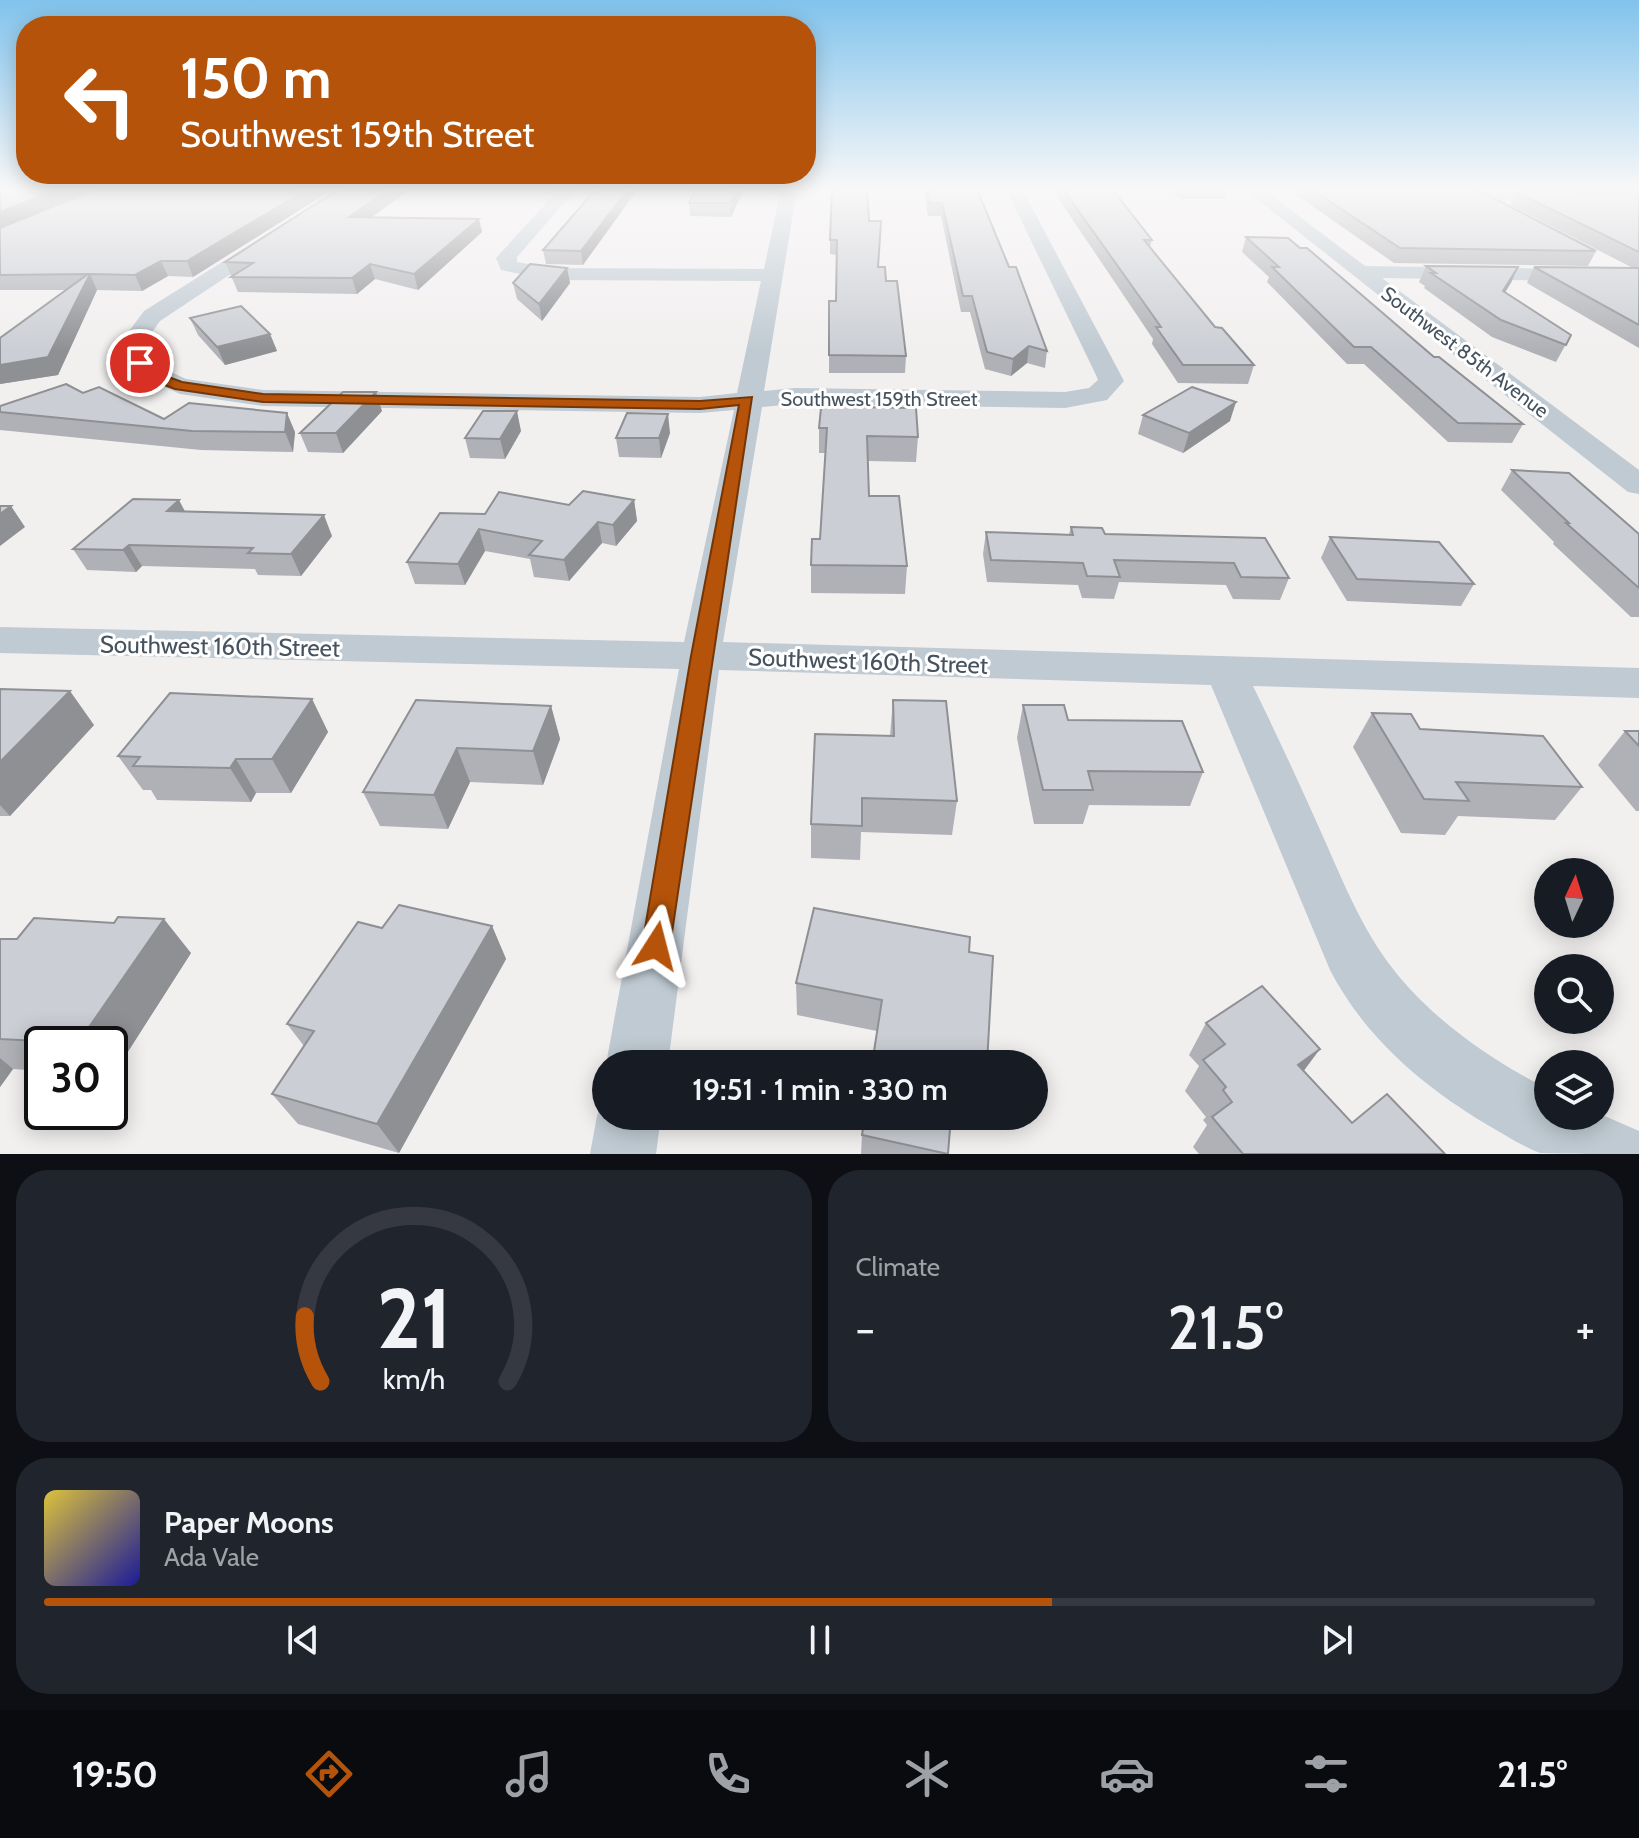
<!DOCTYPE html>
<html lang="en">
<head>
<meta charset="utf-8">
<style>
	body { margin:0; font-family:Cabin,sans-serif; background:#20242c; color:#f1f3f6; height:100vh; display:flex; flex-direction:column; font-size:30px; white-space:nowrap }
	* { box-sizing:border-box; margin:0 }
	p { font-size:26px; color:#9ea1a6 }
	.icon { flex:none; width:44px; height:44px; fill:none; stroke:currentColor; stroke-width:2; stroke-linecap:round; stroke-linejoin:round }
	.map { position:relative; height:1154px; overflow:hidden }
	.drawer { display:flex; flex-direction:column; gap:16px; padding:16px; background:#0d0f14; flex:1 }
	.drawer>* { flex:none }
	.banner { position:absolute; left:16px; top:16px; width:800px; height:168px; border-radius:32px; box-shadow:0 4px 20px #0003; background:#b45309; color:#fff; overflow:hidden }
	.needle { width:52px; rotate:4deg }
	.tools { position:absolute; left:1534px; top:858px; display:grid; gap:16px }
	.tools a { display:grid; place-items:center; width:80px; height:80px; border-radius:50%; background:#171b24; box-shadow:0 4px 20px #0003; font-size:40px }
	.speed { position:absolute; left:24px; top:1026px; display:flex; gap:16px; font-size:40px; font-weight:700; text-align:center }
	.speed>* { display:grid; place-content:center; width:104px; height:104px; border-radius:50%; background:#171b24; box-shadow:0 4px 20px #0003; line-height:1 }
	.speed .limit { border:4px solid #111; border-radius:12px; background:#fff; color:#111 }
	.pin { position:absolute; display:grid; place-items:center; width:68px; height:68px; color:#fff; margin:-34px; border:4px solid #fff; border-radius:50%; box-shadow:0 2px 8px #0007 }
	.me { position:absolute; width:88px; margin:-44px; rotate:9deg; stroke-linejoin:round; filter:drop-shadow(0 0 6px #0008) }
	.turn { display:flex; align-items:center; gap:28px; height:168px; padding:0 32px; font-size:36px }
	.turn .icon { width:104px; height:104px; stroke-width:2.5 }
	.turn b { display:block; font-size:56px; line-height:68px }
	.big { font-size:60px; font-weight:600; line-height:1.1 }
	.drawer .card { flex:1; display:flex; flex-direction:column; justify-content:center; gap:12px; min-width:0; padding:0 28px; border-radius:32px; background:#20242c }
	.drawer .dial { align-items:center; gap:0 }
	.dial svg { height:208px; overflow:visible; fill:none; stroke:#363941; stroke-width:7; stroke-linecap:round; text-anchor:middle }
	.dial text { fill:#f1f3f6; stroke:none }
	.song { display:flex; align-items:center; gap:24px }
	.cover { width:96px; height:96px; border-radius:12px; background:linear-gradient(135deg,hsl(50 70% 55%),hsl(240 70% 35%)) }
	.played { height:8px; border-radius:4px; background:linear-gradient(90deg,#b45309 65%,#363941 65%) }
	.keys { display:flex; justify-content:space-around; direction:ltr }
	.heat { display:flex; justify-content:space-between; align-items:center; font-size:44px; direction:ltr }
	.drawer .tiles { flex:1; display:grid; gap:16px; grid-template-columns:1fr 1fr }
	.card:last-child { grid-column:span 2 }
	.trip { position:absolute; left:592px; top:1050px; width:456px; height:80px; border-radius:40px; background:#171b24; box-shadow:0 4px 20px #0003; font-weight:600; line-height:80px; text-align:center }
	.menu { display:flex; height:128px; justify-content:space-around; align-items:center; background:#090b0e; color:#9ea1a6 }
	.menu .icon { width:56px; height:56px }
	.menu .active { color:#b45309 }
	.menu b { font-size:36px; color:#f1f3f6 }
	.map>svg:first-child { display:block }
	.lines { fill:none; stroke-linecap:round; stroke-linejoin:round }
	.minor { fill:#bfcad2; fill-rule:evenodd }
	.wall { fill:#afb1b6 }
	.shaded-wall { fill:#8e9094 }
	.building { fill:#cbced4; stroke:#8e9094; stroke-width:2 }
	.route { fill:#b45309; stroke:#753606; stroke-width:2 }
	.labels { text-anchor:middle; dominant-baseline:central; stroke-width:6; stroke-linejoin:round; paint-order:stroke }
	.far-street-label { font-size:20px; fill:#46535e; stroke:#fff }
	.street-label { font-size:24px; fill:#46535e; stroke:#fff }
</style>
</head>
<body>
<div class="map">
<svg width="1639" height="1154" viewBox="0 0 1639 1154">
	<rect width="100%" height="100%" fill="#f2efef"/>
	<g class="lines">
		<g class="minor">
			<path d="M339,189H359L160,321L148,338L147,350L156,365L186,379L263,390L700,397L737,393L761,281L550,280L501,270L496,258L559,189H576L517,257V262L550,268L764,269L781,189H797L764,391L795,388L1065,392L1089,388L1098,380L1096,375L1006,189H1022L1124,381L1107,400L1065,408L795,404L762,407L723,642L1639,668V698L1253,686C1278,737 1302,789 1325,841C1344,884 1362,928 1390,965C1430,1018 1489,1059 1548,1089V1116H1600V1114L1639,1131V1154C1616,1154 1559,1154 1540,1153C1522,1146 1503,1134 1486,1124C1421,1085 1365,1037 1330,970L1211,685L719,670L668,1064H606L679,669L0,653V627L684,642L734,410L700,413L263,406L180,394L138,375L123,350L124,338L144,311Z"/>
			<polygon points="1244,189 1263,189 1365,266 1639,270 1639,282 1382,278 1639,470 1639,494 1628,492"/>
			<polygon points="1474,192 1639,194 1639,204 1468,200 1466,197 1468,194"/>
			<polygon points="606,1095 606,1116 661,1116 656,1154 590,1154 597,1116"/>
		</g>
	</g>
	<g class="wall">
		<polygon points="0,189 333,189 193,277 168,276 142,291 97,290 58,375 0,384 0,338 67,290 0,290"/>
		<polygon points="339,189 410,189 372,217 482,232 418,290 375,279 357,294 238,292 225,262"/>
		<polygon points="596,189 583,265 546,264 543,250"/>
		<polygon points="696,189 744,189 731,217 690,216 689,203"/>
		<polygon points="924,189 978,189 1009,267 1047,351 1045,368 1027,363 1011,376 985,369 970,312 961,312 941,216 928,216"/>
		<polygon points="1052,189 1112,189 1152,240 1150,247 1215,327 1254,365 1248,384 1178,383 1152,344 1153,339"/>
		<polygon points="1168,189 1228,189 1225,199 1180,199"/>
		<polygon points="1288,189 1476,189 1596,251 1588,266 1394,263"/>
		<polygon points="1479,189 1639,189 1639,192 1481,190"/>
		<polygon points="1516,192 1639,193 1639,268 1631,267 1510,205"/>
		<polygon points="869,221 879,267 886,281 906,356 905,373 829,373 829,301 836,301 837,255 830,254 830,240"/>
		<polygon points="1246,237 1434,357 1523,424 1512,443 1448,442 1364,364 1347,364 1267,282 1269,277 1242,252"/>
		<polygon points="1426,266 1518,267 1505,292 1571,335 1556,362 1492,337 1424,288 1425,286 1419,282"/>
		<polygon points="1534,267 1639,268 1639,348 1527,283"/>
		<polygon points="567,268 570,283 542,321 517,299 513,283"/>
		<polygon points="190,318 270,334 277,351 225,365 198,335"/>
		<polygon points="83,393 164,419 295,432 293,452 201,450 0,430 0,406"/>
		<polygon points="854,407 918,437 916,462 868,461 869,496 907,566 905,594 811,593 811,565 820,539 826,453 819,453 819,428"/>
		<polygon points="382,411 343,453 308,452 300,433"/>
		<polygon points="1143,415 1230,421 1183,453 1138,434"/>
		<polygon points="521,431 505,459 470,458 465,438"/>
		<polygon points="670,433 661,458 619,457 616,438"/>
		<polygon points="1512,470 1639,534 1639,617 1631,617 1553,544 1554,542 1501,490"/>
		<polygon points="634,500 637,521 616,546 602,543 569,581 534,577 530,559 485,551 465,585 415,584 407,562 485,514 569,505"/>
		<polygon points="184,511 332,536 301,576 258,575 255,569 142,566 136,572 87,570 73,549"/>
		<polygon points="1071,527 1105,534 1265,538 1289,578 1280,600 1233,599 1226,585 1119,582 1114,599 1082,598 1078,585 987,582 983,554 986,532 1069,534"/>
		<polygon points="1330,537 1474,584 1461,606 1347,601 1321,558"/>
		<polygon points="0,689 94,725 10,816 0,816"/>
		<polygon points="312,699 328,732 291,793 256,793 251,802 157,800 151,790 143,790 118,756"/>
		<polygon points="416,700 551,706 560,739 543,785 470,782 448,829 380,826 363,792"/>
		<polygon points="893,700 957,801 952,835 861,832 860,860 811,858 811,824 890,736"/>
		<polygon points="1023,705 1068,720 1203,772 1190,806 1089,805 1083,824 1034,824 1017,738"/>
		<polygon points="1372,713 1420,729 1582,787 1555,820 1458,816 1445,835 1401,833 1353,747"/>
		<polygon points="1625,731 1639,731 1639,811 1636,811 1598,765"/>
		<polygon points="492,926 506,959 399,1153 298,1124 272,1094 304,1046 287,1024 382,928"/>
		<polygon points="0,939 17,939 191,953 113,1075 110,1074 110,1044 42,1044 42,1071 13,1069 0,1087"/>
		<polygon points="969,952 877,1031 797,1015 796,983"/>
		<polygon points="1206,1023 1304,1071 1352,1123 1445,1154 1199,1154 1193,1147 1207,1125 1203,1120 1206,1117 1185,1091 1199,1066 1189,1055"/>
		<polygon points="862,1135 948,1154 861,1154"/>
	</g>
	<g class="shaded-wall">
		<polygon points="57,189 95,189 0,229 0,212"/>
		<polygon points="308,189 333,189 193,277 187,261"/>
		<polygon points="389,189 410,189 353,231 349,217"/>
		<polygon points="628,189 638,189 583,265 581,251"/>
		<polygon points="737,189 744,189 731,217 730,203"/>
		<polygon points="479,219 482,232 418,290 414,274"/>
		<polygon points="161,261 168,276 142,291 135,275"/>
		<polygon points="370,264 375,279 357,294 352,278"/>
		<polygon points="1518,267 1511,283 1496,307 1503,291"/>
		<polygon points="567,268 570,283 542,321 539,304"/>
		<polygon points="90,274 97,290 58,375 0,384 0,365"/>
		<polygon points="270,334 277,351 225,365 217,347"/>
		<polygon points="1029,346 1027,363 1011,376 1013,359"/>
		<polygon points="376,392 382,411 343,453 336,433"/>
		<polygon points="1236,402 1230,421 1183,453 1189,433"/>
		<polygon points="517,411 521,431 505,459 500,439"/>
		<polygon points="287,413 295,432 293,452 285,432"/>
		<polygon points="668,414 670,433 661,458 659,438"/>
		<polygon points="179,500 190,521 167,511"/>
		<polygon points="634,500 637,521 616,546 613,525"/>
		<polygon points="11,506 25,527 0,546 0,514"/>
		<polygon points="324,515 332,536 301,576 291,554"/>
		<polygon points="598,522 602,543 569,581 564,560"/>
		<polygon points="479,529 485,551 465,585 458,564"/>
		<polygon points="129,545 142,566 136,572 123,550"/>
		<polygon points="70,691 94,725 10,816 0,805 0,762"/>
		<polygon points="312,699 328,732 291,793 272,759"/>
		<polygon points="551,706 560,739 543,785 533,751"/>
		<polygon points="457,748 470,782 448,829 434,795"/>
		<polygon points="236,759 256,793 251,802 230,768"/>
		<polygon points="164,919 191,953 113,1075 110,1072 110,1044 78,1043"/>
		<polygon points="492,926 506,959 399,1153 377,1124"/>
		<polygon points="1320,1049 1297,1080 1298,1065"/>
		<polygon points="0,1058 13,1069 0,1087"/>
	</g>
	<g class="building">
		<polygon points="0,189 57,189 0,212"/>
		<polygon points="96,189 308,189 187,261 161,261 135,275 90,274 48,357 0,365 0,338 88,274 0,275 0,228"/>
		<polygon points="339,189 389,189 349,217 479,219 414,274 370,264 352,278 231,277 253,263 225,262"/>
		<polygon points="596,189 628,189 581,251 543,250"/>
		<polygon points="696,189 737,189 730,203 689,203"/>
		<polygon points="832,189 867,189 869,221 881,221 878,267 885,267 886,281 897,281 906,356 829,355 829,301 836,301 837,240 830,240"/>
		<polygon points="927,189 977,189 1009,267 1016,267 1047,351 1029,346 1013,359 987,352 972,296 963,296 942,203 929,203"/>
		<polygon points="1063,189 1112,189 1152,240 1144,240 1215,327 1222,328 1254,365 1183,365 1156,327 1161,327"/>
		<polygon points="1311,189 1476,189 1596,251 1400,248"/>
		<polygon points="1516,192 1639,193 1639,252"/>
		<polygon points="1246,237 1288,238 1300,248 1307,248 1434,357 1439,357 1523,424 1458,423 1371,347 1354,347 1272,267 1279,267"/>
		<polygon points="530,264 567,268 539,304 513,283"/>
		<polygon points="1426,266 1518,267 1503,291 1571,335 1566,345 1501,320 1431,273 1436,273"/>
		<polygon points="1534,267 1639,268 1639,325"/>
		<polygon points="241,306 270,334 217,347 190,318"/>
		<polygon points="66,384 83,393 99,387 164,419 189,403 287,413 285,432 192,431 0,412 0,406"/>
		<polygon points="1192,387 1236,402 1189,433 1143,415"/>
		<polygon points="343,392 376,392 336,433 300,433"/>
		<polygon points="822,398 854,399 854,407 916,408 918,437 867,436 869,496 899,496 907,566 811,565 812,539 820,539 827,428 819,428"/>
		<polygon points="483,411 517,411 500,439 465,438"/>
		<polygon points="627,413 668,414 659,438 616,438"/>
		<polygon points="1512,470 1569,473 1639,534 1639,588 1566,523 1569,523"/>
		<polygon points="583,491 634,500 613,525 598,522 564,560 529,555 542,541 479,529 458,564 407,562 440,513 485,514 499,492 569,505"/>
		<polygon points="133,499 179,500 167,511 324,515 291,554 248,553 253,548 129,545 123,550 73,549"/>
		<polygon points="0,506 11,506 0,514"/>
		<polygon points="1071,527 1102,528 1105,534 1265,538 1289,578 1241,577 1234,563 1114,560 1120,577 1087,576 1083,563 991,560 986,532 1073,535"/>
		<polygon points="1330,537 1439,542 1474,584 1357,579"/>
		<polygon points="0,689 70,691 0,762"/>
		<polygon points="170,693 312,699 272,759 236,759 230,768 133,766 140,757 118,756"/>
		<polygon points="416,700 551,706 533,751 457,748 434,795 363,792"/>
		<polygon points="893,700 946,701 957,801 862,798 862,826 811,824 815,734 894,736"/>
		<polygon points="1023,705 1064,705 1068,720 1182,721 1203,772 1088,771 1093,790 1043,790"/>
		<polygon points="1372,713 1411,714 1420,729 1543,736 1582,787 1456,782 1469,801 1424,799"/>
		<polygon points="1625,731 1639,731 1639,746"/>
		<polygon points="399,905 492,926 377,1124 272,1094 314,1031 287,1024 358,922 382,928"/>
		<polygon points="814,908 970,937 969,952 993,956 987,1064 872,1064 882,1000 796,983"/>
		<polygon points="118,917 164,919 78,1043 0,1039 0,939 17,939 34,918 114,923"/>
		<polygon points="1262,986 1320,1049 1298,1065 1352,1123 1387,1094 1445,1154 1243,1154 1212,1117 1232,1102 1223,1090 1226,1087 1203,1060 1225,1044 1206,1023"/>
		<polygon points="865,1116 951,1116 948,1154 862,1135"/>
	</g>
	<linearGradient id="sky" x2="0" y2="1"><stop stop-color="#81c3ec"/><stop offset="0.54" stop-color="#f9f8f8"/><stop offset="1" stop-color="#f9f8f8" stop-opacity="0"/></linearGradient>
	<rect width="1639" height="351" fill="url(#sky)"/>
	<polygon class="route" points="135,360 144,360 163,375 182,382 263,394 700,401 752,397 670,946 665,955 656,959 646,955 642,946 691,656 739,405 700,409 263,402 175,389 154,381 135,365"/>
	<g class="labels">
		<g class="far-street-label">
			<text transform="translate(1465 352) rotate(37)">Southwest 85th Avenue</text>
			<text x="879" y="399">Southwest 159th Street</text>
		</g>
		<g class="street-label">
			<text transform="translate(220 646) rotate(1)">Southwest 160th Street</text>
			<text transform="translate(868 661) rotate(2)">Southwest 160th Street</text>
		</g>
	</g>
</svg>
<div class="tools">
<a><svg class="needle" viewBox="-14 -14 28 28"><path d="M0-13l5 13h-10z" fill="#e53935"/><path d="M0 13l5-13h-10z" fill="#9ea1a6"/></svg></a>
<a><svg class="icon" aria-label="search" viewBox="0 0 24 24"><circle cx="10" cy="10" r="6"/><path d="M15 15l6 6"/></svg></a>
<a><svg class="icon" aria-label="layers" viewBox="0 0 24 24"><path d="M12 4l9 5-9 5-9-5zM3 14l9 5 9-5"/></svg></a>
</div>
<div class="speed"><div class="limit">30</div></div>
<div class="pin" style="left:140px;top:363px;background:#d93025"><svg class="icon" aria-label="arrive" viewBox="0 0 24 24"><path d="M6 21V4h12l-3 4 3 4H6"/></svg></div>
<svg class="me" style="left:656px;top:946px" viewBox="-20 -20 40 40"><path d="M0-17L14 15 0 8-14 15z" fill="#b45309" stroke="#fff" stroke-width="4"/></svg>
<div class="trip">19:51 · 1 min · 330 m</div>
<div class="banner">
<div class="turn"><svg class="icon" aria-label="left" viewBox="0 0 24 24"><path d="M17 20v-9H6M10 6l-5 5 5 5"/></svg><div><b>150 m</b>Southwest 159th Street</div></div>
</div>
</div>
<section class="drawer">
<div class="tiles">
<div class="card dial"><svg viewBox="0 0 100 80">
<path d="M14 69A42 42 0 1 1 86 69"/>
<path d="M14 69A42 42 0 0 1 8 44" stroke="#b45309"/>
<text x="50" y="56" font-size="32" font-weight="700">21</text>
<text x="50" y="72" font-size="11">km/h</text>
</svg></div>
<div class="card"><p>Climate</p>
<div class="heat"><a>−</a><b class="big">21.5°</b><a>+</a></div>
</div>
<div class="card">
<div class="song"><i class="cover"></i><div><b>Paper Moons</b><p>Ada Vale</p></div></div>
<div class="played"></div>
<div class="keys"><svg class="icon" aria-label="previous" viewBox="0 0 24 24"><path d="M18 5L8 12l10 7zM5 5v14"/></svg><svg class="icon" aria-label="pause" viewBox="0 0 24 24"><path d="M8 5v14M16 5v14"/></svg><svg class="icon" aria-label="next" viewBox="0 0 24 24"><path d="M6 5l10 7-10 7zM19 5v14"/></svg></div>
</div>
</div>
</section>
<nav class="menu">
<b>19:50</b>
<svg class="icon active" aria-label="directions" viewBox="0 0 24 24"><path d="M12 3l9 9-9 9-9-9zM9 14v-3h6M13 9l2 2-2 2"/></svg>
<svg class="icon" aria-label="music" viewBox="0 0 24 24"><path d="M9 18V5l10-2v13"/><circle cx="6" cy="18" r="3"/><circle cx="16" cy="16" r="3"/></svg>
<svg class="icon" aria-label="phone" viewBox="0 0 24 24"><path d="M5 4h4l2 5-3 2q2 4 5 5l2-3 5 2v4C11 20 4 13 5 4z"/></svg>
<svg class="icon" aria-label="climate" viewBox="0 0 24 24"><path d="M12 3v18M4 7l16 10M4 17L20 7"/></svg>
<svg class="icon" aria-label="car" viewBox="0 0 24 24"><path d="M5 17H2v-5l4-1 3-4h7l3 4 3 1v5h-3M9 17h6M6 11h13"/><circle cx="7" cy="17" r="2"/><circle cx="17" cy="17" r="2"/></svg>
<svg class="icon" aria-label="filters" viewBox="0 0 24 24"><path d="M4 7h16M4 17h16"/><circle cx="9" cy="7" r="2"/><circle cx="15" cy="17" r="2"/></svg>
<b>21.5°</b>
</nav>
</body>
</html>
